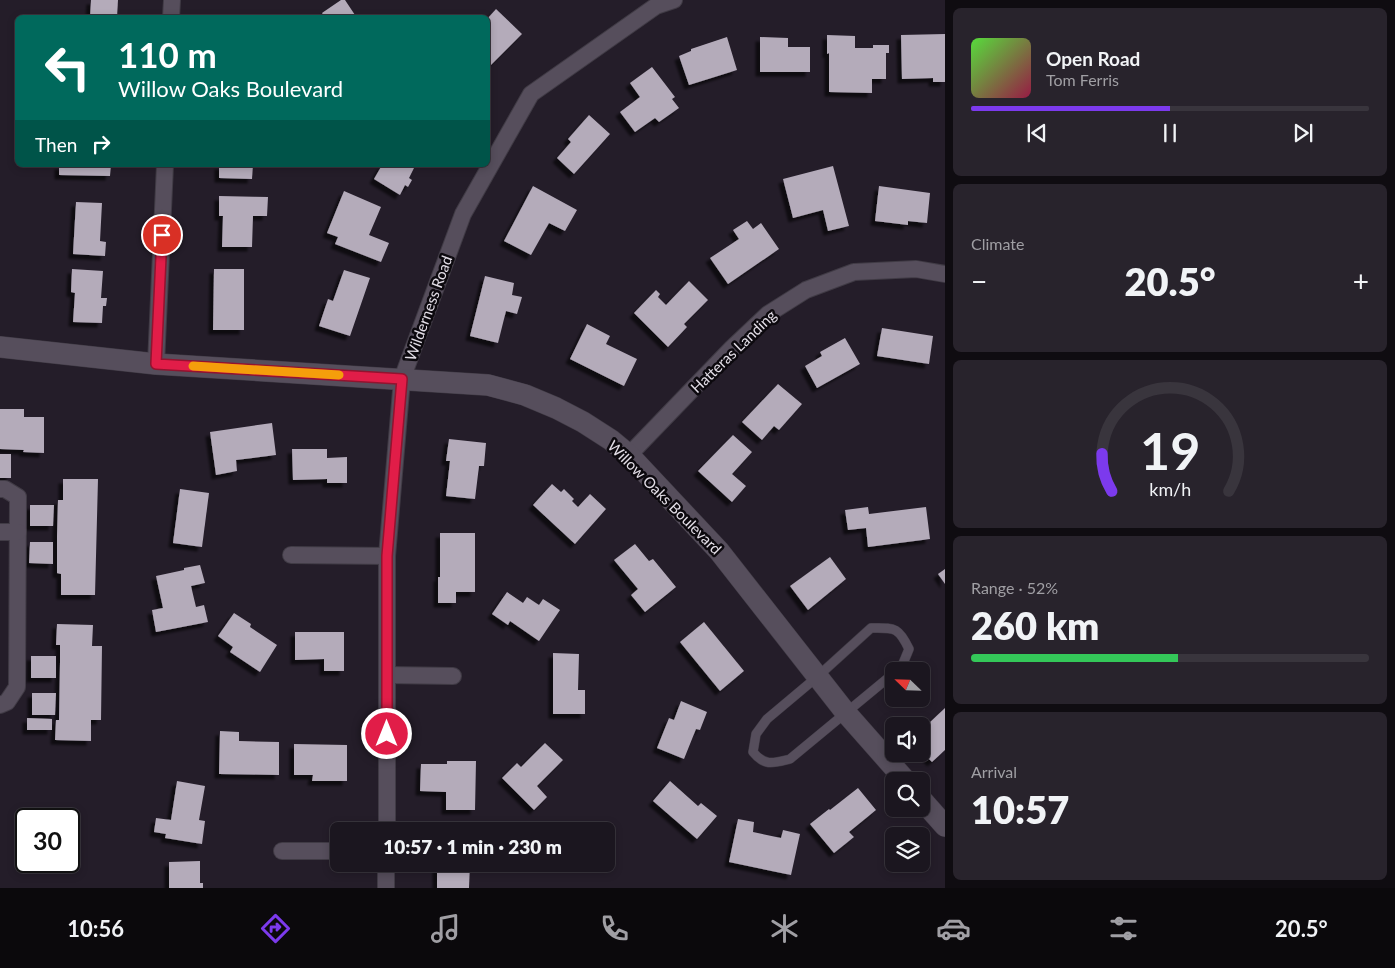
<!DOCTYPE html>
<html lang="en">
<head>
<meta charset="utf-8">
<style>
	body { margin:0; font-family:Lato,sans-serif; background:#28232c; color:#f1f3f6; height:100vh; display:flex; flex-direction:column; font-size:19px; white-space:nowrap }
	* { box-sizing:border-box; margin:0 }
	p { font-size:16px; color:#a09fa4 }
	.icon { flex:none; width:28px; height:28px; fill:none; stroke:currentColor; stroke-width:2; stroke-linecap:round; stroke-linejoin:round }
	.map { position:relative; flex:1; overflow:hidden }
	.sheet { display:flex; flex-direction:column; gap:8px; padding:8px; background:#0f0c11; width:450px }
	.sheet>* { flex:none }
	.top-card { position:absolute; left:15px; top:15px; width:475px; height:152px; border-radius:8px; box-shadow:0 2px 8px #0003,0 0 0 1px #39353d; background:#00695c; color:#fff; overflow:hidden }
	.needle { width:32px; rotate:293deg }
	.tools { position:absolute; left:885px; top:662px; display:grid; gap:10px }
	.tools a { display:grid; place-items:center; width:45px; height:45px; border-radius:8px; background:#1b161f; box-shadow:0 2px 8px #0003,0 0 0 1px #39353d; font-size:25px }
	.speed { position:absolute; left:15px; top:808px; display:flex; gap:10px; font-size:25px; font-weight:700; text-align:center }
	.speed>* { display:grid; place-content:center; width:65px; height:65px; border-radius:50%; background:#1b161f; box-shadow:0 2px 8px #0003,0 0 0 1px #39353d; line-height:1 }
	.speed .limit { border:2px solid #111; border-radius:8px; background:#fff; color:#111 }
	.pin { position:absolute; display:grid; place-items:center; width:42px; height:42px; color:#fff; margin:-21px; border:2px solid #fff; border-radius:50%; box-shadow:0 1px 5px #0007 }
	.me { position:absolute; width:55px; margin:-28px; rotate:0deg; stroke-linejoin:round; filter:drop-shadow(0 0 4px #0008) }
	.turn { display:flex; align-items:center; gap:18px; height:105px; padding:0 20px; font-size:22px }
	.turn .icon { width:65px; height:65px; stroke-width:2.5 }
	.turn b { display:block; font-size:35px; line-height:42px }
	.then { display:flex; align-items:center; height:48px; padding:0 20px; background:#0003; gap:10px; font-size:19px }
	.big { font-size:38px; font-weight:800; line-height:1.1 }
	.sheet .tile { flex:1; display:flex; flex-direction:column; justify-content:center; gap:8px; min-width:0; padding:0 18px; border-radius:8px; background:#28232c }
	.sheet .dial { align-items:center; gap:0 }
	.dial svg { height:130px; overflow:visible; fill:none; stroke:#39353d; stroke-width:7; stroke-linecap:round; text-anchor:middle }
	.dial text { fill:#f1f3f6; stroke:none }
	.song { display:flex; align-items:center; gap:15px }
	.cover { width:60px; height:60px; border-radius:8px; background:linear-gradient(135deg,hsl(110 70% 55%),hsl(340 70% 35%)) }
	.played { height:5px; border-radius:2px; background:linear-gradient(90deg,#7c3aed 50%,#39353d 50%) }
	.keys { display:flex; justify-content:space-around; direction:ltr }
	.heat { display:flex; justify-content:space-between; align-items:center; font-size:28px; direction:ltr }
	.charge { height:8px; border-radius:4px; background:linear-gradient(90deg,#34c759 52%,#39353d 0) }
	.trip { position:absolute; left:330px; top:822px; width:285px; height:50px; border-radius:8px; background:#1b161f; box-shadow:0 2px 8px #0003,0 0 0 1px #39353d; font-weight:800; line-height:50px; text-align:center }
	.menu { display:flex; height:80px; justify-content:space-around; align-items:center; background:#0b090c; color:#a09fa4 }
	.menu .icon { width:35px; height:35px }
	.menu .active { color:#7c3aed }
	.menu b { font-size:22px; color:#f1f3f6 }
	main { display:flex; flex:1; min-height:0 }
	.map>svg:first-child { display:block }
	.building { fill:#b4abba; filter:url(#shadow) }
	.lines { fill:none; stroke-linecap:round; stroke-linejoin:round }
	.service-casing { stroke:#403b45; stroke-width:10 }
	.minor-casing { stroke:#403b45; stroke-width:18 }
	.tertiary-casing { stroke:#403b45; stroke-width:22 }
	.service { stroke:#564e5c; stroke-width:9 }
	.minor { stroke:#564e5c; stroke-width:16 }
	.tertiary { stroke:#564e5c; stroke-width:21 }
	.route-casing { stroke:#92132f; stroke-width:12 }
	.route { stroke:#e11d48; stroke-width:9 }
	.slow { stroke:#f59e0b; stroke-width:9 }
	.labels { text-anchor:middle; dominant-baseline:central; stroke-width:5; stroke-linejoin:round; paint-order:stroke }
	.street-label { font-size:15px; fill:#e3dee7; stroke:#0c090e }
</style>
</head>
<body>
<main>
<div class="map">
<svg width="945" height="888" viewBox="0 0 945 888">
	<defs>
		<filter id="shadow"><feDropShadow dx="-4.5" dy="4.5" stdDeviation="1" flood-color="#0009"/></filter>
	</defs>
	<rect width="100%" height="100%" fill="#241d29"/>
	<g class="building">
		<polygon points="91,0 118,0 117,18 90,18"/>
		<polygon points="341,0 345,0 357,18 321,18 324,16 322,13"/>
		<polygon points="496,9 522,34 488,68 488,18"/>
		<polygon points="945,34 945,82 933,82 933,78 902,79 901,35"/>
		<polygon points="827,35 855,36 855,48 873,48 873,45 889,45 889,53 886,53 886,79 872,79 872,93 829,92 829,53 827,54"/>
		<polygon points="727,37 737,70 689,85 679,56 691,51 691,49"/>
		<polygon points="760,37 788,38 788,47 810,47 810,72 760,72"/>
		<polygon points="652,67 675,97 672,99 679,108 659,122 655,118 635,132 620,112 640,97 630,83"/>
		<polygon points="589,115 610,134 574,174 557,158 571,142 568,139"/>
		<polygon points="59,165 111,165 110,176 59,175"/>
		<polygon points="219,165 253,165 252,179 219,178"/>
		<polygon points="382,165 413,165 412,167 414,168 409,178 412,180 408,187 405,185 400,195 374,179"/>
		<polygon points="833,166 849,226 828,231 823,210 793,218 783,179"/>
		<polygon points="533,186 577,210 565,231 549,223 531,255 504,241"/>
		<polygon points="879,186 930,193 927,223 908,221 908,225 875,221"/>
		<polygon points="344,191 381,207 369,235 389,243 381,262 335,244 338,237 327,233"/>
		<polygon points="219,196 268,197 267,216 253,216 252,247 222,247 223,216 219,216"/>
		<polygon points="76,202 102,203 100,241 106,242 105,256 73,254"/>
		<polygon points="747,221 753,229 761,223 779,249 728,284 710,258 739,239 733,230"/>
		<polygon points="72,269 103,271 101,298 107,298 106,306 103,306 102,323 73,322 75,293 71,292"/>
		<polygon points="214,269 244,269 244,330 213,330"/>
		<polygon points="344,270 370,278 350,336 319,326 328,299 333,301"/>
		<polygon points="485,276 514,283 512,295 522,297 517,314 506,311 498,343 470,336"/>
		<polygon points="689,281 708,300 684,324 687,327 668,347 634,313 656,290 660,294 658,297 666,305"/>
		<polygon points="587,324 610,336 606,344 637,359 624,386 570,359"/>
		<polygon points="882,328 933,336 929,364 877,356"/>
		<polygon points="845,338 860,364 817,388 805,366 822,356 820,352"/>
		<polygon points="778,384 802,404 779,430 774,426 762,440 742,422"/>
		<polygon points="0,409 24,409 24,417 44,417 44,453 23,452 24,450 0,449"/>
		<polygon points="272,423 276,455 236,460 237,471 216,475 210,432"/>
		<polygon points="733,435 752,452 732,474 746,486 732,502 698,471"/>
		<polygon points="449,439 486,443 484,466 479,466 475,499 446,496 450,461 446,461"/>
		<polygon points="292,449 327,449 327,458 347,457 347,483 327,483 327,479 293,480"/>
		<rect x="0" y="454" width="11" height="24"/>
		<polygon points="63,479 98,479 95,595 61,595 61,574 57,573 57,536 58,500 63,500"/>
		<polygon points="552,484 561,492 564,489 574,499 572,501 578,507 590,494 606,509 575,544 533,505"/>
		<polygon points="180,489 209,493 202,547 173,543"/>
		<polygon points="30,505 54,505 53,526 30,526"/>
		<polygon points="868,507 869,514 926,507 930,539 868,547 866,528 848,530 845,510"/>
		<polygon points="440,533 475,533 475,592 456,592 456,603 438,603 438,577 440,577"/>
		<polygon points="30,542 53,542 53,564 29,563"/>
		<polygon points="635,544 649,561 653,559 676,587 645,612 631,595 638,589 614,560"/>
		<polygon points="830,557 846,579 808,610 790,586"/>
		<polygon points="200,565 205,583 191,586 196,607 204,605 208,622 156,632 152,610 163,608 156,576 184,570 184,568"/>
		<polygon points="945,569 945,584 938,574"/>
		<polygon points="507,592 523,603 527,597 539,605 543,599 560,610 539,641 510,621 508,625 492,614"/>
		<polygon points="234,613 251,624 250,627 277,645 260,672 230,652 233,647 218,636"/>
		<polygon points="704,622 744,671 720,691 680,642"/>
		<polygon points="57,624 93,625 92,646 102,646 101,720 91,720 91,741 55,740 56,720 59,720 60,663 60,645 56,645"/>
		<polygon points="295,632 344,632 344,671 324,671 324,659 295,660"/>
		<polygon points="553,653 579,654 578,690 585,690 585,714 553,714"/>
		<rect x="31" y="656" width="25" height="22"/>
		<polygon points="32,693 56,693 55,715 32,715"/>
		<polygon points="681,701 707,712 700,730 696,729 684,759 657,748 669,718 674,720"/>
		<polygon points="945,708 945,750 932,762 921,751 921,735 930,728 927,725"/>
		<polygon points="27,718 52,719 52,730 27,730"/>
		<polygon points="220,731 239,732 239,741 279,742 279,775 219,774"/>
		<polygon points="545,743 563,760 537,786 547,797 534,810 502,778 517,763 521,767"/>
		<polygon points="294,744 347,745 347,781 312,781 313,775 294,775"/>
		<polygon points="447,761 476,761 475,810 446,810 446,792 420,791 421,764 447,764"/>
		<polygon points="177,781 205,786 199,820 205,821 202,844 165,838 166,834 154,832 156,818 171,820"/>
		<polygon points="670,781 698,806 701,803 717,816 697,839 653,801"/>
		<polygon points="858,788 876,810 849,832 854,837 834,853 810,824 829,809 830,810"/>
		<polygon points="738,819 754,822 753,832 781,838 783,830 800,834 791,875 729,862"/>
		<polygon points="200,861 200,883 203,883 203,888 169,888 169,862"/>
		<polygon points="437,864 470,864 469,888 437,888"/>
	</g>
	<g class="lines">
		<g class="service-casing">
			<path id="service" d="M894,673L790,759C774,763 765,767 753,752L756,734L767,719L817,677L871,628C894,628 898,626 909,649L902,666L895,671"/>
		</g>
		<g class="minor-casing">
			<g id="minor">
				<polyline points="171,18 172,0"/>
				<polyline points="156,364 165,165"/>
				<polyline points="629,455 732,348 768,314 806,290 854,272 916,269 945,274"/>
				<polyline points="0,489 5,489 18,497 17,687 7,702 0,705"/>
				<polyline points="0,532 18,532"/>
				<polyline points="291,555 387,556"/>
				<polyline points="387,675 453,676"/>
				<polyline points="387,831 387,556 402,379 463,214 531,94 656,6 674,0"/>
				<polyline points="282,851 339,851"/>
				<polyline points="386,888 386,864"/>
			</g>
		</g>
		<g class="tertiary-casing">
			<g id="tertiary">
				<polyline points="0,347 156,364 488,385 525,395 556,408 583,422 611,440 629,455 719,551 846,713 906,781"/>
				<polyline points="921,799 945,826"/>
			</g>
		</g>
		<use href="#service" class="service"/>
		<use href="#minor" class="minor"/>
		<use href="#tertiary" class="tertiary"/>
	</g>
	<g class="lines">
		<g class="route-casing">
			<polyline id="route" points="162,235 156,364 402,379 387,556 387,734"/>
		</g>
		<use href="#route" class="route"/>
		<polyline class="slow" points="193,366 339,375"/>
	</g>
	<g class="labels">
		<g class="street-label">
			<text transform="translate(428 308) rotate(-70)">Wilderness Road</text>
			<text transform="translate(733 351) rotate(-44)">Hatteras Landing</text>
			<text transform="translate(665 497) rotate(45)">Willow Oaks Boulevard</text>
		</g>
	</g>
</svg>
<div class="tools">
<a><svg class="needle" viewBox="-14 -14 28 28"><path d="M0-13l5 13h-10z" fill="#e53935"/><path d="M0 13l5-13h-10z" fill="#a09fa4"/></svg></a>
<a><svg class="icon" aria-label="sound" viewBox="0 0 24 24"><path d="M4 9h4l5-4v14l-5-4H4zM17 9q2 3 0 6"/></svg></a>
<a><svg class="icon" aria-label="search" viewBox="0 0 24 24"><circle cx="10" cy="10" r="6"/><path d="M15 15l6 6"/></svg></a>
<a><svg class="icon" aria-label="layers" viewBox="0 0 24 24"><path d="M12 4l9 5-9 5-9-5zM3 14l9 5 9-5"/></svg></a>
</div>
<div class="speed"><div class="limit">30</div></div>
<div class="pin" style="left:162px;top:235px;background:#d93025"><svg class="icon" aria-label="arrive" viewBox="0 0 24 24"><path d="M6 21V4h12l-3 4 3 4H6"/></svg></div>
<svg class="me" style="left:387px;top:734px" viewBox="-20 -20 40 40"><circle r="17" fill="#e11d48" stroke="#fff" stroke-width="3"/><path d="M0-11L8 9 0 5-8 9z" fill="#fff"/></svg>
<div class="trip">10:57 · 1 min · 230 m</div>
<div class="top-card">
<div class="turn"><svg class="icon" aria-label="left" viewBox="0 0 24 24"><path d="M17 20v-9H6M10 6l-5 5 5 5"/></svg><div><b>110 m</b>Willow Oaks Boulevard</div></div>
<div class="then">Then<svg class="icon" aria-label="right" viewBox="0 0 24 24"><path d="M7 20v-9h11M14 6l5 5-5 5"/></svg></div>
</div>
</div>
<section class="sheet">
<div class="tile">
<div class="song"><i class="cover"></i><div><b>Open Road</b><p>Tom Ferris</p></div></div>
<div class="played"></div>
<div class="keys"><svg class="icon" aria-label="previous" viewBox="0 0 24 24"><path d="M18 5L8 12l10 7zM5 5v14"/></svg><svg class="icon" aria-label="pause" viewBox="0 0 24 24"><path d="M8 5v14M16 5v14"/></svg><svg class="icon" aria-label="next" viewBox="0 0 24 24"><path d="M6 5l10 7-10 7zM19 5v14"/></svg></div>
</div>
<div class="tile"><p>Climate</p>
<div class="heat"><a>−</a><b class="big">20.5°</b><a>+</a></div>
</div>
<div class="tile dial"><svg viewBox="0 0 100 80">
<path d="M14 69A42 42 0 1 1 86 69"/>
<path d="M14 69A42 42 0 0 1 8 46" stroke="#7c3aed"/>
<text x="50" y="56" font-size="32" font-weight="700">19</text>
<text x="50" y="72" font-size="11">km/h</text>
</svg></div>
<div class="tile"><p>Range · 52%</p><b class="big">260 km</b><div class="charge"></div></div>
<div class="tile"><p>Arrival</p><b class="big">10:57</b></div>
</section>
</main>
<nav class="menu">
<b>10:56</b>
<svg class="icon active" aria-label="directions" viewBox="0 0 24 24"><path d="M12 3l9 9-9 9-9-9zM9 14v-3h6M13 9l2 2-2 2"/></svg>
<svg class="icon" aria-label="music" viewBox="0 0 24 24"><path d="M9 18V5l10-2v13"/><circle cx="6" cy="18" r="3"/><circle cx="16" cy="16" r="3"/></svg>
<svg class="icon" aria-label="phone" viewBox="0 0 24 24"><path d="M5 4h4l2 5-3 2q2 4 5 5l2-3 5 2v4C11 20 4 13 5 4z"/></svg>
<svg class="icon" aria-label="climate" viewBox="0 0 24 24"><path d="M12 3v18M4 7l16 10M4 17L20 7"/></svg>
<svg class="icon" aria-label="car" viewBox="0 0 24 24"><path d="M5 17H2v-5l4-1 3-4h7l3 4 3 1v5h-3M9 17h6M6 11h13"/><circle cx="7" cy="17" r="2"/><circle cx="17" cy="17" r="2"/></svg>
<svg class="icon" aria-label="filters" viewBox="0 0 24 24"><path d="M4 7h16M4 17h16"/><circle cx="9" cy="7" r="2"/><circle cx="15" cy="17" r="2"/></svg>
<b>20.5°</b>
</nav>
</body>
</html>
